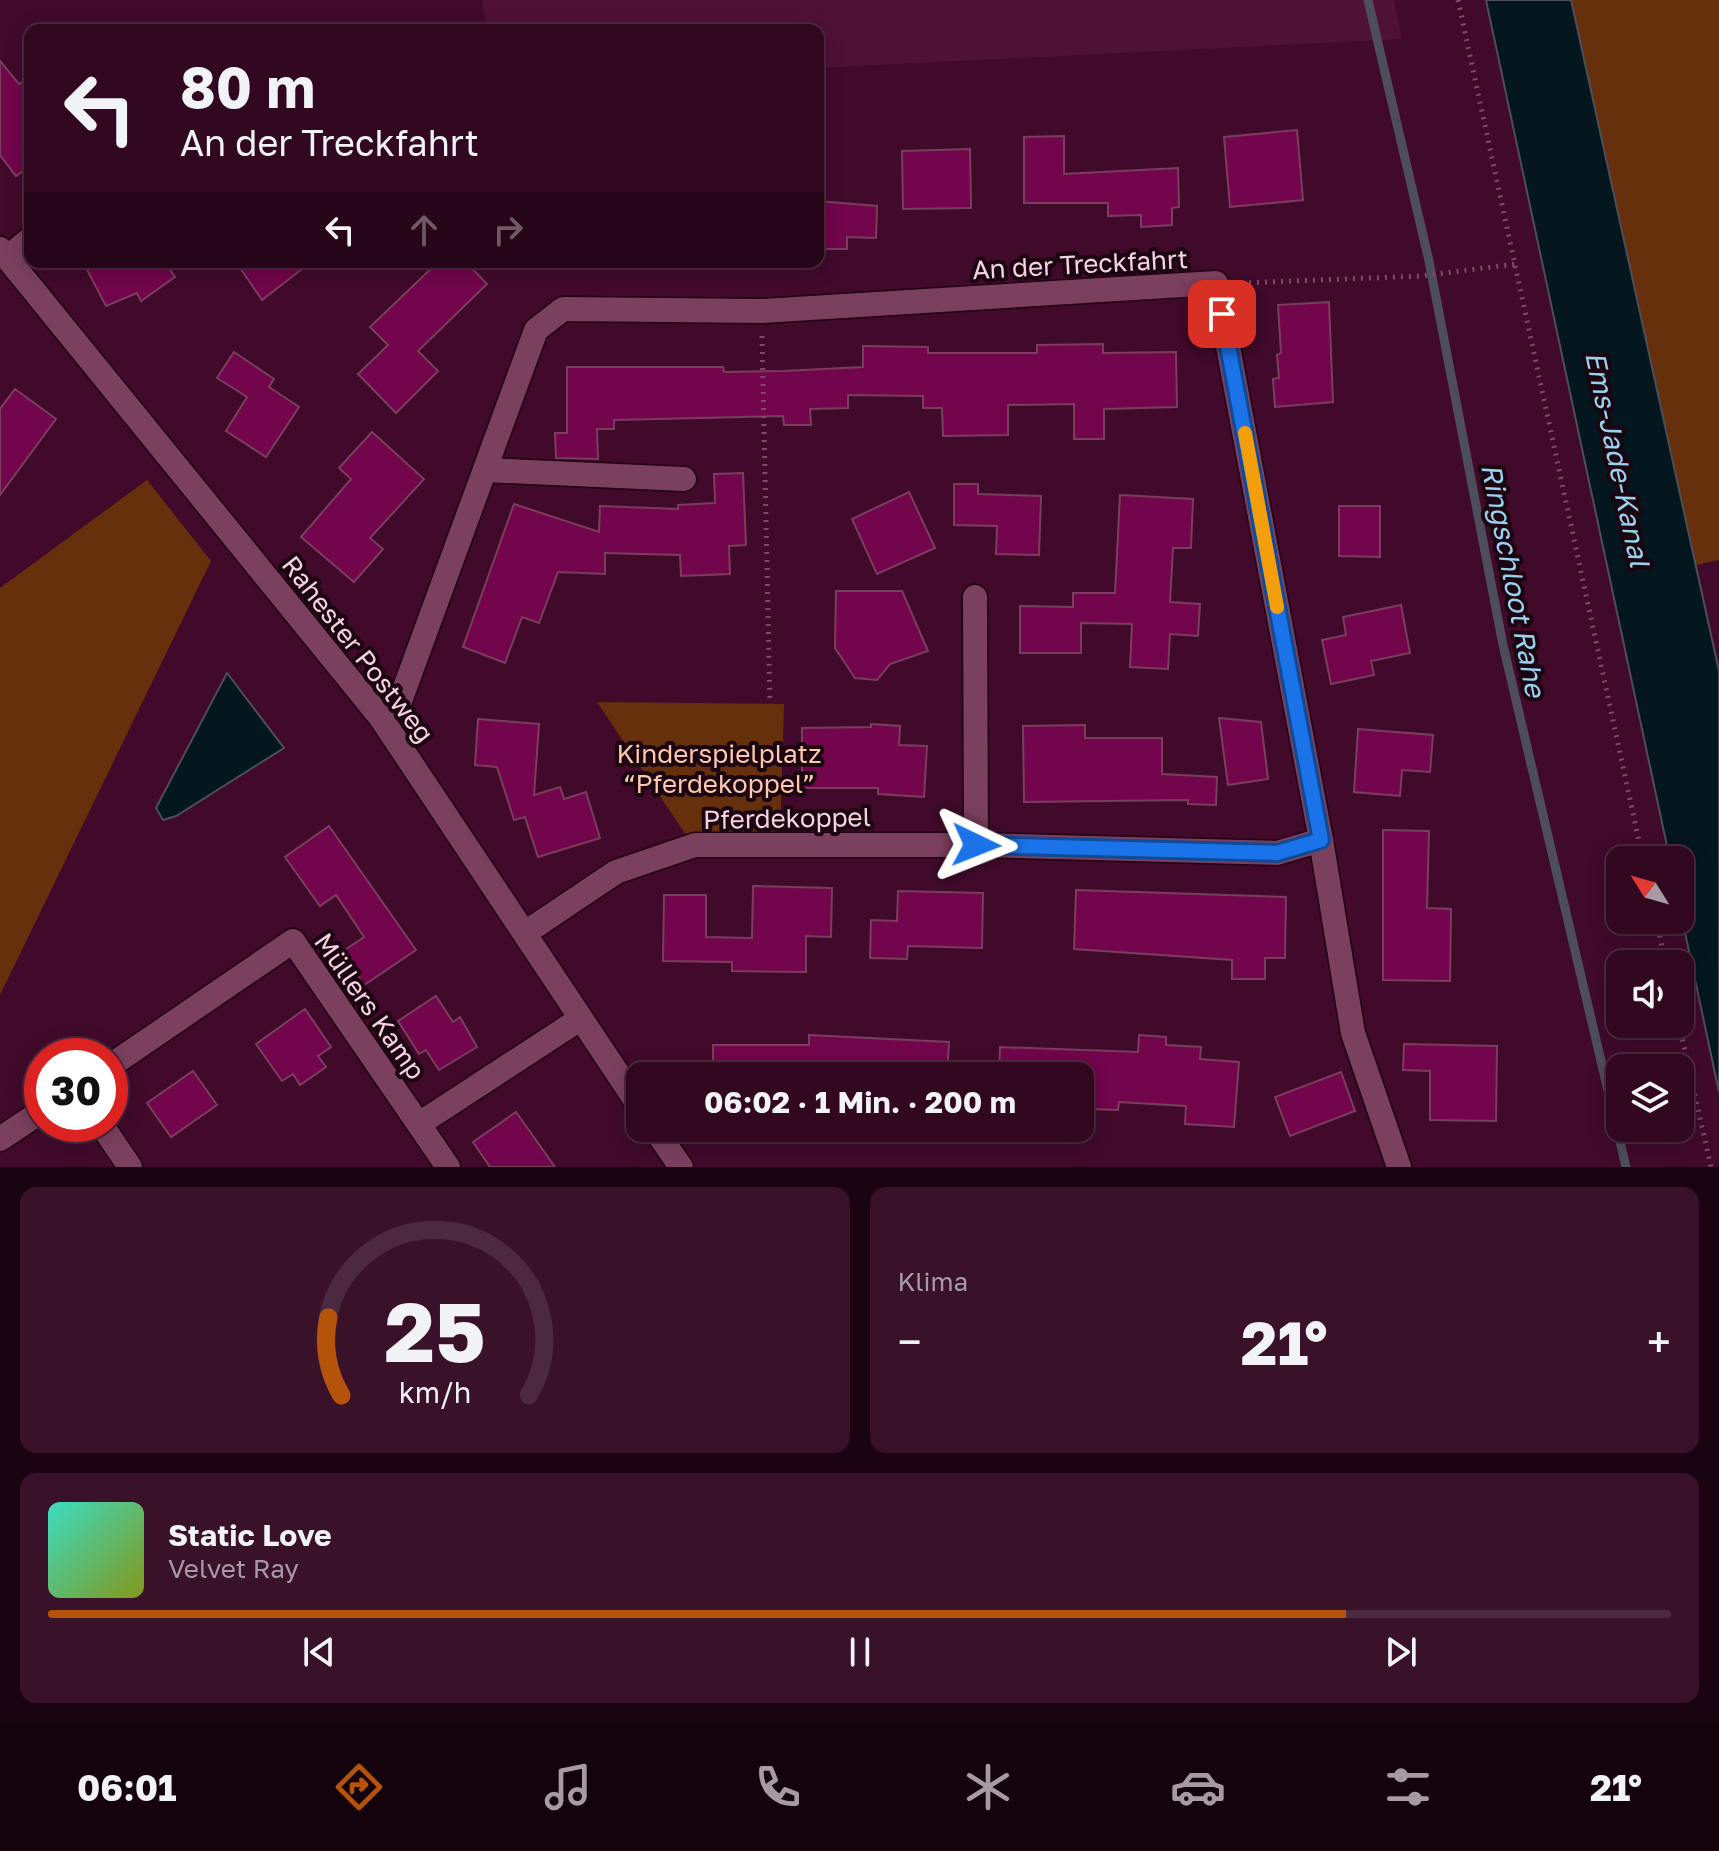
<!DOCTYPE html>
<html lang="de">
<head>
<meta charset="utf-8">
<style>
	body { margin:0; font-family:"Golos Text",sans-serif; background:#391129; color:#f1f3f6; height:100vh; display:flex; flex-direction:column; font-size:30px; white-space:nowrap }
	* { box-sizing:border-box; margin:0 }
	p { font-size:26px; color:#a89aa5 }
	.icon { flex:none; width:44px; height:44px; fill:none; stroke:currentColor; stroke-width:2; stroke-linecap:round; stroke-linejoin:round }
	.map { position:relative; height:1167px; overflow:hidden }
	.sheet { display:flex; flex-direction:column; gap:20px; padding:20px; background:#1b0412; flex:1 }
	.sheet>* { flex:none }
	.guide { position:absolute; left:24px; top:24px; width:800px; height:244px; border-radius:16px; box-shadow:0 4px 20px #0003,0 0 0 2px #4c293e; background:#310820; color:#f1f3f6; overflow:hidden }
	.needle { width:52px; rotate:307deg }
	.tools { position:absolute; left:1606px; top:846px; display:grid; gap:16px }
	.tools a { display:grid; place-items:center; width:88px; height:88px; border-radius:16px; background:#310820; box-shadow:0 4px 20px #0003,0 0 0 2px #4c293e; font-size:40px }
	.speed { position:absolute; left:24px; top:1038px; display:flex; gap:16px; font-size:40px; font-weight:700; text-align:center }
	.speed>* { display:grid; place-content:center; width:104px; height:104px; border-radius:50%; background:#310820; box-shadow:0 4px 20px #0003,0 0 0 2px #4c293e; line-height:1 }
	.speed .limit { border:12px solid #d22; background:#fff; color:#111 }
	.pin { position:absolute; display:grid; place-items:center; width:68px; height:68px; color:#fff; margin:-34px; border-radius:16px; box-shadow:0 4px 12px #0006 }
	.me { position:absolute; width:88px; margin:-44px; rotate:92deg; stroke-linejoin:round; filter:drop-shadow(0 0 6px #0008) }
	.turn { display:flex; align-items:center; gap:28px; height:168px; padding:0 24px; font-size:36px }
	.turn .icon { width:104px; height:104px; stroke-width:2.5 }
	.turn b { display:block; font-size:56px; line-height:68px }
	.lanes { display:flex; align-items:center; height:76px; padding:0 24px; background:#0003; justify-content:center; gap:40px; direction:ltr }
	.lanes .off { opacity:.35 }
	.big { font-size:60px; font-weight:700; line-height:1.1 }
	.sheet .widget { flex:1; display:flex; flex-direction:column; justify-content:center; gap:12px; min-width:0; padding:0 28px; border-radius:16px; background:#391129 }
	.sheet .dial { align-items:center; gap:0 }
	.dial svg { height:208px; overflow:visible; fill:none; stroke:#4c293e; stroke-width:7; stroke-linecap:round; text-anchor:middle }
	.dial text { fill:#f1f3f6; stroke:none }
	.song { display:flex; align-items:center; gap:24px }
	.cover { width:96px; height:96px; border-radius:12px; background:linear-gradient(135deg,hsl(170 70% 55%),hsl(70 70% 35%)) }
	.played { height:8px; border-radius:4px; background:linear-gradient(90deg,#b45309 80%,#4c293e 80%) }
	.keys { display:flex; justify-content:space-around; direction:ltr }
	.heat { display:flex; justify-content:space-between; align-items:center; font-size:44px; direction:ltr }
	.sheet .tiles { flex:1; display:grid; gap:20px; grid-template-columns:1fr 1fr }
	.widget:last-child { grid-column:span 2 }
	.trip { position:absolute; left:626px; top:1062px; width:468px; height:80px; border-radius:16px; background:#310820; box-shadow:0 4px 20px #0003,0 0 0 2px #4c293e; font-weight:700; line-height:80px; text-align:center }
	.tab-bar { display:flex; height:128px; justify-content:space-around; align-items:center; background:#14030d; color:#a89aa5 }
	.tab-bar .icon { width:56px; height:56px }
	.tab-bar .current { color:#b45309 }
	.tab-bar b { font-size:36px; color:#f1f3f6 }
	.map>svg:first-child { display:block }
	.built { fill:#4f1136 }
	.green { fill:#66300c }
	.water { fill:#04161e; stroke:#4d4e59; stroke-width:2 }
	.lines { fill:none; stroke-linecap:round; stroke-linejoin:round }
	.stream { stroke:#4d4e59; stroke-width:9 }
	.building { fill:#72054b; stroke:#7a3e5d; stroke-width:2 }
	.minor-casing { stroke:#210012; stroke-width:27 }
	.path { stroke:#7c4b67; stroke-width:5; stroke-dasharray:2 6; stroke-linecap:butt }
	.minor { stroke:#7c405f; stroke-width:24 }
	.route-casing { stroke:#114b97; stroke-width:20 }
	.route { stroke:#1a73e8; stroke-width:14 }
	.slow { stroke:#f59e0b; stroke-width:14 }
	.labels { text-anchor:middle; dominant-baseline:central; stroke-width:8; stroke-linejoin:round; paint-order:stroke }
	.street-label { font-size:26px; fill:#f6d1e2; stroke:#1b0510 }
	.park-label { font-size:26px; fill:#fdc8ac; stroke:#1b0510 }
	.water-label { font-size:28px; font-style:italic; fill:#98d2ee; stroke:#1b0510 }
</style>
</head>
<body>
<div class="map">
<svg width="1719" height="1167" viewBox="0 0 1719 1167">
	<rect width="100%" height="100%" fill="#410a2b"/>
	<polygon class="built" points="482,0 1394,0 1402,39 818,68 818,30 486,30"/>
	<g class="green">
		<polygon points="1571,0 1719,0 1719,560 1696,565"/>
		<polygon points="147,480 211,561 0,995 0,588"/>
		<polygon points="597,702 784,704 780,836 688,838"/>
	</g>
	<g class="water">
		<polygon points="1486,0 1571,0 1719,671 1719,1092 1680,909 1680,860 1670,860"/>
		<polygon points="227,673 284,748 176,816 163,820 156,808"/>
	</g>
	<g class="lines">
		<polyline class="stream" points="1368,0 1429,261 1503,645 1626,1167"/>
	</g>
	<g class="building">
		<polygon points="0,61 19,84 30,77 30,166 16,176 0,155"/>
		<polygon points="1297,130 1303,200 1230,207 1224,137"/>
		<polygon points="1064,136 1064,174 1178,168 1179,207 1172,208 1172,225 1141,227 1141,215 1108,216 1108,203 1024,203 1024,137"/>
		<polygon points="970,149 971,208 903,209 902,151"/>
		<polygon points="818,201 877,206 876,238 847,237 847,249 818,249"/>
		<polygon points="83,262 165,262 175,277 141,301 137,293 106,306"/>
		<polygon points="236,262 311,262 262,300"/>
		<polygon points="438,262 466,262 487,284 418,351 438,371 396,413 358,374 388,345 370,327"/>
		<polygon points="1329,302 1333,402 1275,407 1273,379 1279,378 1277,355 1281,353 1278,305"/>
		<polygon points="1103,344 1103,353 1176,352 1177,407 1104,409 1104,439 1074,439 1074,404 1008,405 1008,435 943,436 942,408 923,408 923,396 848,395 848,408 810,409 811,425 784,425 783,416 614,420 614,429 597,429 598,459 556,458 555,433 567,433 567,367 723,367 724,372 783,371 863,367 863,346 928,347 928,353 1037,353 1037,345"/>
		<polygon points="234,352 274,379 269,387 299,407 266,457 226,431 247,397 217,378"/>
		<polygon points="15,389 56,419 0,495 0,409"/>
		<polygon points="372,432 424,479 370,538 383,549 354,582 301,537 351,479 339,468"/>
		<polygon points="743,473 746,545 729,546 730,574 681,576 680,555 605,553 605,574 558,572 539,623 522,617 505,663 463,647 514,504 599,532 600,506 678,509 678,505 715,503 714,474"/>
		<polygon points="954,484 978,484 978,494 1041,496 1039,555 996,554 997,526 954,525"/>
		<polygon points="909,492 935,548 877,574 852,519"/>
		<polygon points="1120,495 1193,499 1191,548 1173,548 1170,602 1200,604 1198,636 1170,634 1168,669 1130,667 1132,624 1081,623 1081,653 1020,653 1020,606 1073,607 1073,593 1115,593"/>
		<polygon points="1339,506 1380,506 1380,557 1339,556"/>
		<polygon points="836,591 902,591 928,651 890,664 877,680 855,678 835,648"/>
		<polygon points="1401,605 1410,653 1371,661 1374,675 1331,684 1322,640 1346,635 1343,617"/>
		<polygon points="1219,718 1261,722 1268,779 1228,785"/>
		<polygon points="478,719 539,724 534,795 560,787 564,799 586,792 600,838 538,857 525,817 514,820 497,767 475,765"/>
		<polygon points="871,724 900,726 899,745 927,746 924,797 878,794 878,788 802,788 802,728 871,727"/>
		<polygon points="1085,725 1085,738 1162,738 1162,774 1217,777 1216,805 1188,804 1188,800 1024,802 1023,726"/>
		<polygon points="1358,729 1433,735 1430,772 1402,770 1400,796 1354,792"/>
		<polygon points="329,826 416,950 364,985 342,952 364,937 336,895 320,906 285,857"/>
		<polygon points="1383,830 1429,831 1427,908 1451,909 1450,981 1383,980"/>
		<polygon points="753,886 832,888 831,937 806,936 806,972 732,971 732,962 663,961 664,895 706,895 706,937 752,938"/>
		<polygon points="1076,890 1286,897 1285,958 1265,958 1265,979 1232,979 1232,960 1074,949"/>
		<polygon points="898,891 983,893 982,948 908,946 907,959 870,958 871,920 897,921"/>
		<polygon points="436,996 453,1022 460,1017 477,1047 439,1070 426,1050 419,1054 398,1021"/>
		<polygon points="305,1009 331,1047 318,1056 326,1067 300,1085 293,1074 282,1081 256,1044"/>
		<polygon points="809,1035 949,1042 947,1076 713,1076 713,1045 809,1045"/>
		<polygon points="1139,1035 1166,1037 1166,1045 1201,1047 1200,1059 1239,1062 1234,1127 1185,1124 1186,1106 1119,1102 1118,1110 1092,1109 1094,1076 999,1076 1000,1047 1138,1052"/>
		<polygon points="1404,1044 1497,1046 1496,1121 1430,1120 1430,1071 1403,1070"/>
		<polygon points="193,1071 217,1105 171,1137 147,1103"/>
		<polygon points="1341,1072 1355,1111 1290,1136 1275,1097"/>
		<polygon points="516,1112 555,1167 490,1167 473,1142"/>
	</g>
	<g class="lines">
		<g class="minor-casing">
			<g id="minor">
				<polyline points="0,249 381,718 640,1107"/>
				<polyline points="7,258 30,239"/>
				<polyline points="485,470 684,479"/>
				<polyline points="975,597 976,845"/>
				<polyline points="381,718 400,701 536,330 563,309 762,311 1216,283 1321,840 1353,1033 1399,1167"/>
				<polyline points="525,933 616,872 695,845 976,845 1277,853 1321,840"/>
				<polyline points="110,1066 293,941 448,1167"/>
				<polyline points="101,1124 130,1167"/>
				<polyline points="419,1124 580,1019"/>
				<polyline points="654,1128 681,1167"/>
				<polyline points="0,1139 42,1111"/>
			</g>
		</g>
		<g class="path">
			<polyline points="1458,0 1643,860"/>
			<polyline points="1241,283 1421,276 1516,264"/>
			<polyline points="762,336 770,704"/>
			<polyline points="1656,920 1666,964"/>
			<polyline points="1679,1024 1711,1167"/>
		</g>
		<use href="#minor" class="minor"/>
	</g>
	<g class="lines">
		<g class="route-casing">
			<polyline id="route" points="976,845 1277,853 1321,840 1222,314"/>
		</g>
		<use href="#route" class="route"/>
		<polyline class="slow" points="1245,433 1277,607"/>
	</g>
	<g class="labels">
		<g class="street-label">
			<text transform="translate(1080 264) rotate(-3)">An der Treckfahrt</text>
			<text transform="translate(358 649) rotate(52)">Rahester Postweg</text>
			<text transform="translate(787 818) rotate(-1)">Pferdekoppel</text>
			<text transform="translate(370 1006) rotate(55)">Müllers Kamp</text>
		</g>
		<g class="park-label">
			<text x="719" y="753">Kinderspielplatz<tspan x="719" dy="30">“Pferdekoppel”</tspan></text>
		</g>
		<g class="water-label">
			<text transform="translate(1618 459) rotate(78)">Ems-Jade-Kanal</text>
			<text transform="translate(1514 580) rotate(79)">Ringschloot Rahe</text>
		</g>
	</g>
</svg>
<div class="tools">
<a><svg class="needle" viewBox="-14 -14 28 28"><path d="M0-13l5 13h-10z" fill="#e53935"/><path d="M0 13l5-13h-10z" fill="#a89aa5"/></svg></a>
<a><svg class="icon" aria-label="sound" viewBox="0 0 24 24"><path d="M4 9h4l5-4v14l-5-4H4zM17 9q2 3 0 6"/></svg></a>
<a><svg class="icon" aria-label="layers" viewBox="0 0 24 24"><path d="M12 4l9 5-9 5-9-5zM3 14l9 5 9-5"/></svg></a>
</div>
<div class="speed"><div class="limit">30</div></div>
<div class="pin" style="left:1222px;top:314px;background:#d93025"><svg class="icon" aria-label="arrive" viewBox="0 0 24 24"><path d="M6 21V4h12l-3 4 3 4H6"/></svg></div>
<svg class="me" style="left:976px;top:845px" viewBox="-20 -20 40 40"><path d="M0-17L14 15 0 8-14 15z" fill="#1a73e8" stroke="#fff" stroke-width="4"/></svg>
<div class="trip">06:02 · 1 Min. · 200 m</div>
<div class="guide">
<div class="turn"><svg class="icon" aria-label="left" viewBox="0 0 24 24"><path d="M17 20v-9H6M10 6l-5 5 5 5"/></svg><div><b>80 m</b>An der Treckfahrt</div></div>
<div class="lanes"><svg class="icon" aria-label="left" viewBox="0 0 24 24"><path d="M17 20v-9H6M10 6l-5 5 5 5"/></svg><svg class="icon off" aria-label="ahead" viewBox="0 0 24 24"><path d="M12 20V5M6 11l6-6 6 6"/></svg><svg class="icon off" aria-label="right" viewBox="0 0 24 24"><path d="M7 20v-9h11M14 6l5 5-5 5"/></svg></div>
</div>
</div>
<section class="sheet">
<div class="tiles">
<div class="widget dial"><svg viewBox="0 0 100 80">
<path d="M14 69A42 42 0 1 1 86 69"/>
<path d="M14 69A42 42 0 0 1 9 39" stroke="#b45309"/>
<text x="50" y="56" font-size="32" font-weight="700">25</text>
<text x="50" y="72" font-size="11">km/h</text>
</svg></div>
<div class="widget"><p>Klima</p>
<div class="heat"><a>−</a><b class="big">21°</b><a>+</a></div>
</div>
<div class="widget">
<div class="song"><i class="cover"></i><div><b>Static Love</b><p>Velvet Ray</p></div></div>
<div class="played"></div>
<div class="keys"><svg class="icon" aria-label="previous" viewBox="0 0 24 24"><path d="M18 5L8 12l10 7zM5 5v14"/></svg><svg class="icon" aria-label="pause" viewBox="0 0 24 24"><path d="M8 5v14M16 5v14"/></svg><svg class="icon" aria-label="next" viewBox="0 0 24 24"><path d="M6 5l10 7-10 7zM19 5v14"/></svg></div>
</div>
</div>
</section>
<nav class="tab-bar">
<b>06:01</b>
<svg class="icon current" aria-label="directions" viewBox="0 0 24 24"><path d="M12 3l9 9-9 9-9-9zM9 14v-3h6M13 9l2 2-2 2"/></svg>
<svg class="icon" aria-label="music" viewBox="0 0 24 24"><path d="M9 18V5l10-2v13"/><circle cx="6" cy="18" r="3"/><circle cx="16" cy="16" r="3"/></svg>
<svg class="icon" aria-label="phone" viewBox="0 0 24 24"><path d="M5 4h4l2 5-3 2q2 4 5 5l2-3 5 2v4C11 20 4 13 5 4z"/></svg>
<svg class="icon" aria-label="climate" viewBox="0 0 24 24"><path d="M12 3v18M4 7l16 10M4 17L20 7"/></svg>
<svg class="icon" aria-label="car" viewBox="0 0 24 24"><path d="M5 17H2v-5l4-1 3-4h7l3 4 3 1v5h-3M9 17h6M6 11h13"/><circle cx="7" cy="17" r="2"/><circle cx="17" cy="17" r="2"/></svg>
<svg class="icon" aria-label="filters" viewBox="0 0 24 24"><path d="M4 7h16M4 17h16"/><circle cx="9" cy="7" r="2"/><circle cx="15" cy="17" r="2"/></svg>
<b>21°</b>
</nav>
</body>
</html>
